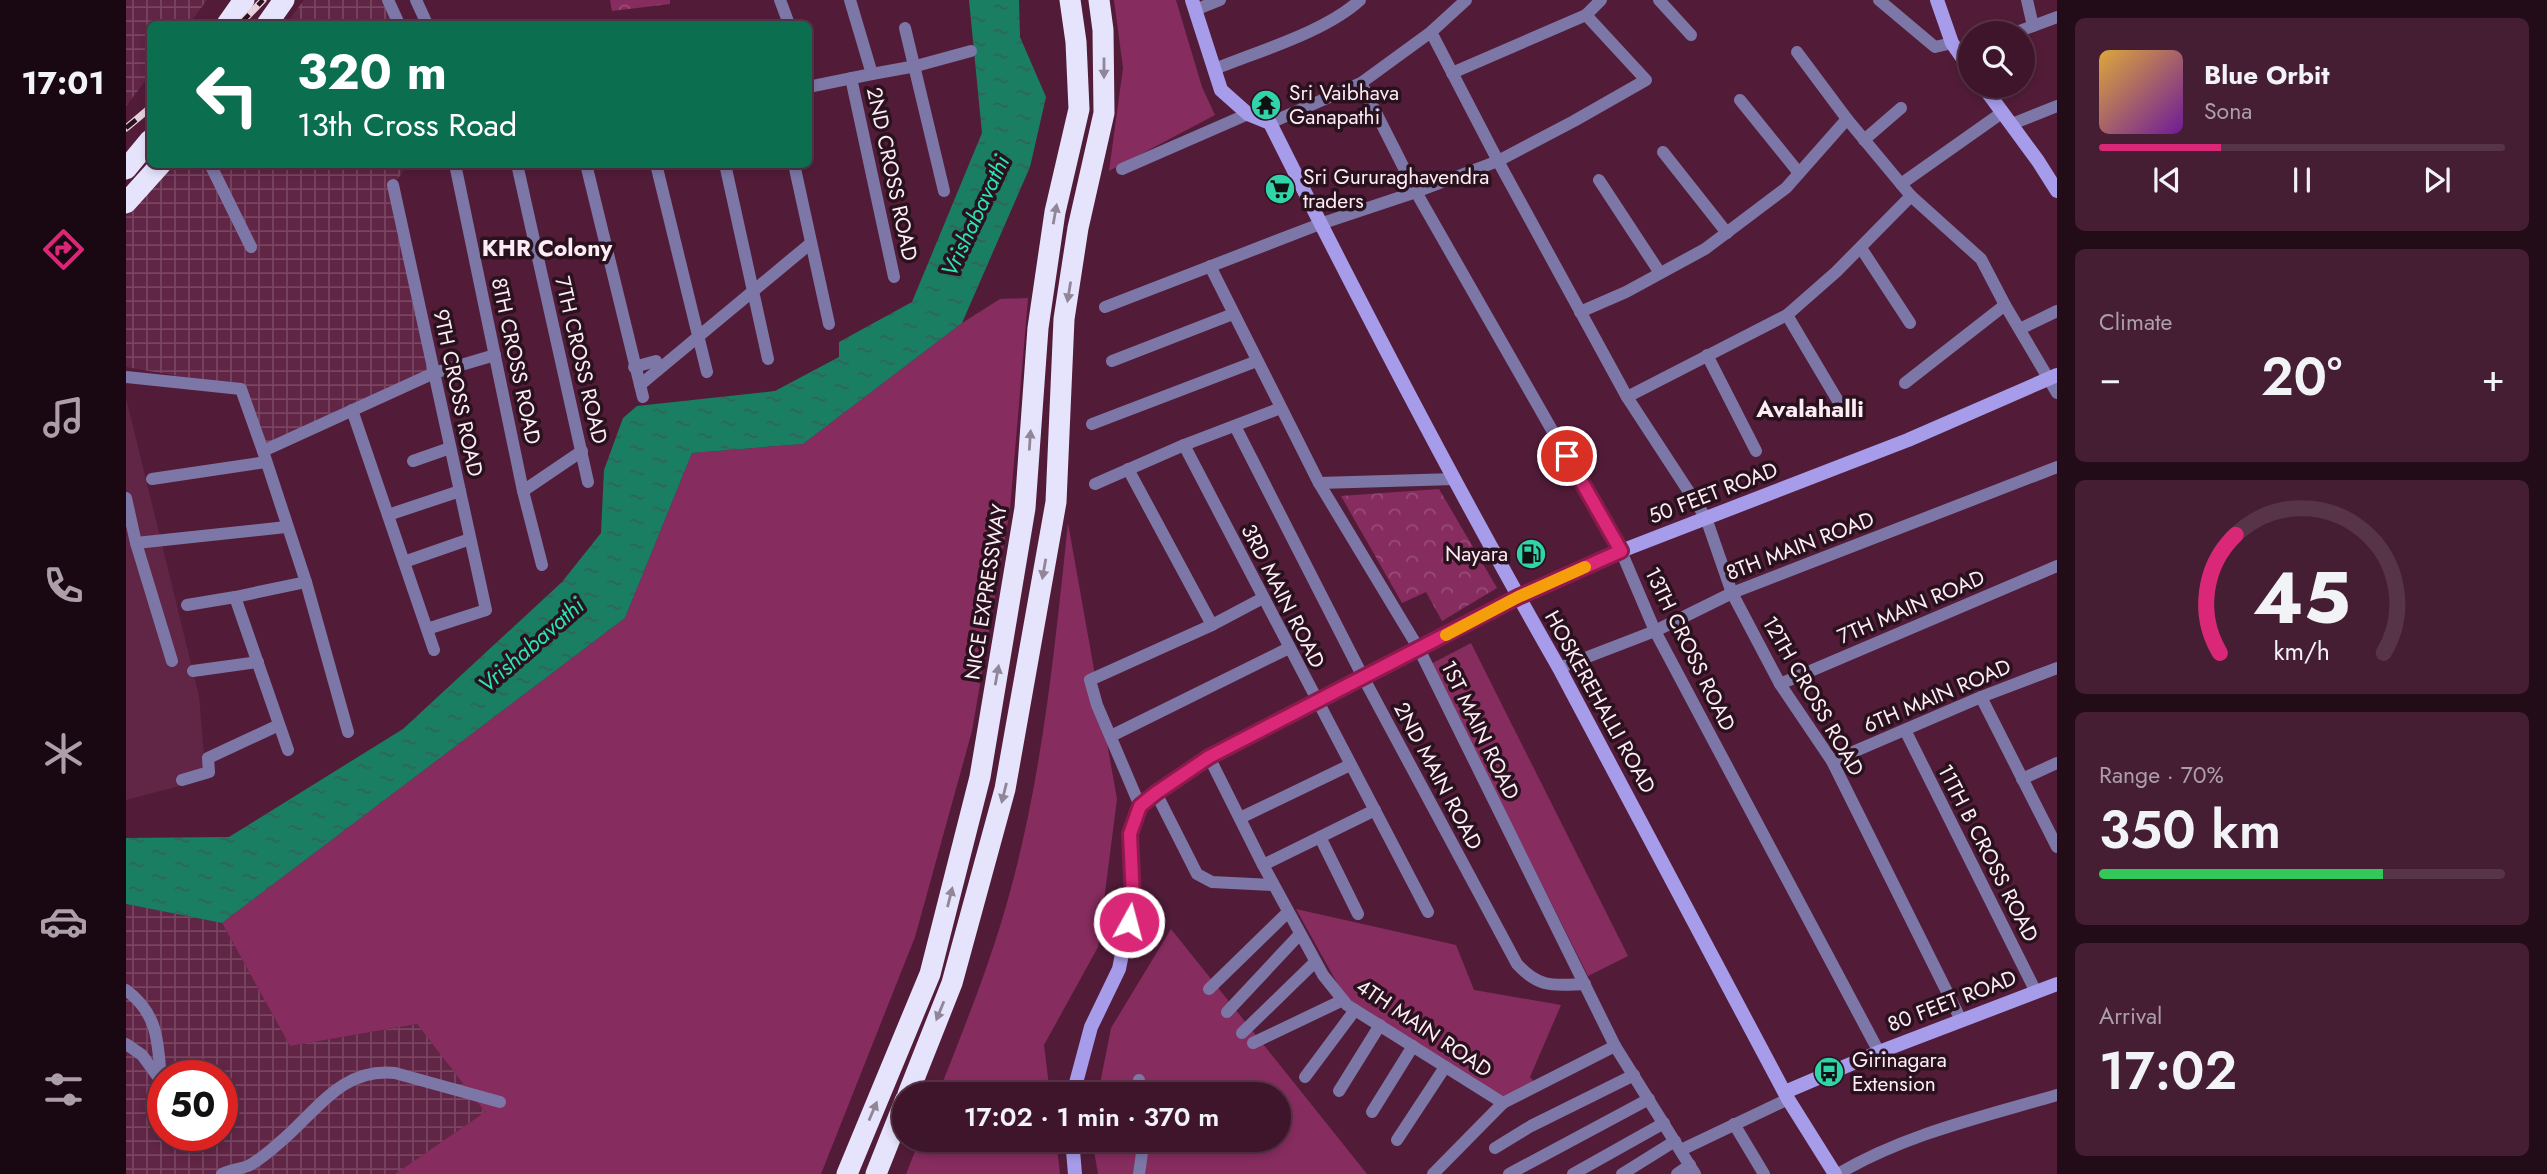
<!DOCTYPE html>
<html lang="en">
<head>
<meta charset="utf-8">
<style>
	body { margin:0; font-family:Jost,sans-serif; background:#451e33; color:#f1f3f6; height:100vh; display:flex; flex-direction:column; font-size:26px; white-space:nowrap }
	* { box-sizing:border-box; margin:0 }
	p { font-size:23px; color:#ad9fa9 }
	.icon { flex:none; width:38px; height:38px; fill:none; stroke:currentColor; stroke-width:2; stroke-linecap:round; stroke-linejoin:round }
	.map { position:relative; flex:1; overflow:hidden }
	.details { display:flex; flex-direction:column; gap:18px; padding:18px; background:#220c18; width:490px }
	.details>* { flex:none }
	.hud { position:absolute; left:21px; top:21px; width:665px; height:147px; border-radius:10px; box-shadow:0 4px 10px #0003,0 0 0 2px #573447; background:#0b6e4f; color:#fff; overflow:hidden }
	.fabs { position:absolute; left:1832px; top:21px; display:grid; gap:14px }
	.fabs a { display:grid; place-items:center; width:77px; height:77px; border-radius:50%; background:#3e152b; box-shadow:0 4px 10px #0003,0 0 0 2px #573447; font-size:35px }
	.speed { position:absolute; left:21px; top:1060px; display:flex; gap:14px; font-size:35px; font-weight:700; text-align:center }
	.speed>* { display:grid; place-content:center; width:91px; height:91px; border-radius:50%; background:#3e152b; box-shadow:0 4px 10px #0003,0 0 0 2px #573447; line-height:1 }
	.speed .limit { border:10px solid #d22; background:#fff; color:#111 }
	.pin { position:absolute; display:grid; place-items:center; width:60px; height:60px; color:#fff; margin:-30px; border:4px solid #fff; border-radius:50%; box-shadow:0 2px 7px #0007 }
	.me { position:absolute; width:77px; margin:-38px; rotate:7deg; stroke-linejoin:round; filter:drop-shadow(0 0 5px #0008) }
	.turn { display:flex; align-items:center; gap:24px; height:147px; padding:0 35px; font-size:32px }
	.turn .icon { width:91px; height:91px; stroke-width:2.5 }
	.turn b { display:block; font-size:49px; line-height:60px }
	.big { font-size:52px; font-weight:600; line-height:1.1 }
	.details .tile { flex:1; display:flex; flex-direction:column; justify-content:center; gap:10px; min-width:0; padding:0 24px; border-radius:10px; background:#451e33 }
	.details .dial { align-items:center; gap:0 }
	.dial svg { height:182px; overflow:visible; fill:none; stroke:#573447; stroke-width:7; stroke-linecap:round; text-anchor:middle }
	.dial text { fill:#f1f3f6; stroke:none }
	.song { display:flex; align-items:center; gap:21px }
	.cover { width:84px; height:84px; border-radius:10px; background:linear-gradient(135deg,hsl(40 70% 55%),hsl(280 70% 35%)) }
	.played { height:7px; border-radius:4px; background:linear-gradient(90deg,#db2777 30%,#573447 30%) }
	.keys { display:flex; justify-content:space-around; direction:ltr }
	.heat { display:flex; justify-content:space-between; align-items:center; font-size:38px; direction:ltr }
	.charge { height:10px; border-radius:5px; background:linear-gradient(90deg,#34c759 70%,#573447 0) }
	.trip { position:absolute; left:766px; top:1082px; width:399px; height:70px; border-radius:35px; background:#3e152b; box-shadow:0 4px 10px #0003,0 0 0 2px #573447; font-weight:600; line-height:70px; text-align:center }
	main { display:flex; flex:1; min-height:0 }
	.menu { display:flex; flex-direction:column; width:126px; justify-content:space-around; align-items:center; background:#190811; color:#ad9fa9 }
	.menu .icon { width:49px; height:49px }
	.menu .current { color:#db2777 }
	.menu b { font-size:32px; color:#f1f3f6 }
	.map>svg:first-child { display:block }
	.built { fill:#612546 }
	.industrial { fill:url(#industrial-grid); fill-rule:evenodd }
	.grass { fill:#872c5f }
	.park { fill:url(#park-crowns) }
	.water { fill:url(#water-ripples) }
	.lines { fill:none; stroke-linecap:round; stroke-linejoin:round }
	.street { stroke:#7d77a7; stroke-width:12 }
	.secondary { stroke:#a79cea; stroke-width:14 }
	.highway { stroke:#e6e4fc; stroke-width:21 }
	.rail-casing { stroke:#e6d2db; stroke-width:7 }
	.rail { stroke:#29111d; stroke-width:4.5; stroke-dasharray:13; stroke-linecap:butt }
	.oneway { fill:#918598 }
	.route-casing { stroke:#8e194d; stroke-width:18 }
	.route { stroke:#db2777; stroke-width:12 }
	.slow { stroke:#f59e0b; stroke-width:12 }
	.labels { text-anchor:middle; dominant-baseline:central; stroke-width:7; stroke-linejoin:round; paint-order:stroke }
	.poi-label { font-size:21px; fill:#fcedf4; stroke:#29111d; text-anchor:start }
	.street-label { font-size:21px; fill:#fcedf4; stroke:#29111d }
	.water-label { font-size:23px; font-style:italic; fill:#2be2b3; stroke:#29111d }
	.neighbourhood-label { font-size:23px; font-weight:bold; fill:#fcedf4; stroke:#29111d }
	.quarter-label { font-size:24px; font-weight:bold; fill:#fcedf4; stroke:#29111d }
</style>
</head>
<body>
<main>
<nav class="menu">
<b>17:01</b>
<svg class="icon current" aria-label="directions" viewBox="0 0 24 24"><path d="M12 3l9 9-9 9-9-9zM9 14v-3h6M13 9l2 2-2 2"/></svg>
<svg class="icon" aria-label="music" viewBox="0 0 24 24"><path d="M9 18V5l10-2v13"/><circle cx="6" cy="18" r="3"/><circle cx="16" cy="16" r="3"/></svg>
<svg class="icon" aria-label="phone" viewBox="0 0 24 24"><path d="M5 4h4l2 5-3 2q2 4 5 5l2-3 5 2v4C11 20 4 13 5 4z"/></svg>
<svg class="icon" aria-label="climate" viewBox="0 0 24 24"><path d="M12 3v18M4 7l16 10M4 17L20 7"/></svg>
<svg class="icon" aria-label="car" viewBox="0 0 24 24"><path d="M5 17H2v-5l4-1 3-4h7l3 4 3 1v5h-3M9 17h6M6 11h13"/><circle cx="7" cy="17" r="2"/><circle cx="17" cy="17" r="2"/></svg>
<svg class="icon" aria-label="filters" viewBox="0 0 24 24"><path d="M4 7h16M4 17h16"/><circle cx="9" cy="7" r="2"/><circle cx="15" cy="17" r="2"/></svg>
</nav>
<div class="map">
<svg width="1931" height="1174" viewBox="0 0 1931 1174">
	<defs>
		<pattern id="industrial-grid" width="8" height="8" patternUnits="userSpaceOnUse" patternTransform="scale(1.75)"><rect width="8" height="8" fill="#612546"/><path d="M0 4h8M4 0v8" fill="none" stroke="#794561"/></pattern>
		<pattern id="park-crowns" width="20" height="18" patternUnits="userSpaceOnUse" patternTransform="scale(1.75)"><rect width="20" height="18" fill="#872c5f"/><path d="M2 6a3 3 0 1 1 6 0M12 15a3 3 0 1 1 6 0" fill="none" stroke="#994b77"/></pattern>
		<pattern id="water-ripples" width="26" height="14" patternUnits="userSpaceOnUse" patternTransform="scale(1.75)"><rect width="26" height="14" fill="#1a7e63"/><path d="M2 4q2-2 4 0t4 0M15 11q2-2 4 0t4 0" fill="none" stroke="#336256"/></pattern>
	</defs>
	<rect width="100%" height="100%" fill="#521c39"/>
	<polygon class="built" points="0,398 73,696 80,779 0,800"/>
	<g class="industrial">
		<polygon points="0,0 81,0 63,24 24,24 24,75 0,106"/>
		<polygon points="178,0 258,0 270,24 160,24"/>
		<polygon points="47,165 282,165 267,185 306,370 139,447 110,386 0,367 0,214"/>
		<path d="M0,904L96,923L164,1046L291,1024L359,1112L269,1174H0ZM37,1076H96V1136H37Z"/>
	</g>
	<g class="grass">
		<polygon points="988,0 1050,0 1076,87 1089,115 983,171 997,68"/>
		<polygon points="902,298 884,509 846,731 789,937 695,1174 269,1174 359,1112 291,1024 164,1046 96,923 499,618 566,453 677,444 836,323 874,299"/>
		<path d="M942,523L991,799L972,947L918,1045L924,1094H812C835,1036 858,979 876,920C915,791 928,656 942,523Z"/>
		<polygon points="1345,643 1502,956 1462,976 1305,664"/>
		<polygon points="1170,909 1330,945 1348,990 1435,1005 1404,1077 1410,1084 1378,1099 1220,999"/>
		<polygon points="1045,929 1241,1174 972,1174 966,1139 1153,1139 1153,1094 972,1094 985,1028"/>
		<polygon points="794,1139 930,1139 934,1174 780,1174"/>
	</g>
	<g class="park">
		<polygon points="484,0 544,0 544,4 486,11"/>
		<polygon points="1313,489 1371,588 1316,621 1300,592 1276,603 1215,496"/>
	</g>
	<polygon class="water" points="843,0 893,0 894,37 920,97 904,167 836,323 677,444 566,453 499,618 96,923 0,904 0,838 103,837 277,729 436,582 475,533 478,470 497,418 511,406 649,391 713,357 713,342 786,302 856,133"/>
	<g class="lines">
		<g class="street">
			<polyline points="262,0 273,24"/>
			<polyline points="290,0 301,24"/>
			<polyline points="654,0 663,24"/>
			<polyline points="1533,0 1565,35"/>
			<polyline points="1753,0 1809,47 1826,43"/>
			<polyline points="1901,0 1907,26"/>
			<polyline points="1069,10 1094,0"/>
			<polyline points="1460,15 1475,0"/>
			<polyline points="779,28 818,191"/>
			<polyline points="1305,32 1372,161 1501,397 1580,518 1606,593 1654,684 1706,761 1835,1020"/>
			<polyline points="1888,33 1931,17"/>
			<polyline points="1671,52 1721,119"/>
			<path d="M1089,69C1133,51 1199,32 1234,0"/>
			<polyline points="746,74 790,66 845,51"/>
			<polyline points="725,78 768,277"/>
			<polyline points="1235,83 1290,192 1495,551 1529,631 1753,1052"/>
			<polyline points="682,87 746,74 724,0"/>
			<polyline points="1614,100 1673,173"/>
			<polyline points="1144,123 1235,83 1305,32 1340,0"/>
			<polyline points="1886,124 1931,106"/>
			<polyline points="1738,140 1775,108"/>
			<polyline points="1537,152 1601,233"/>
			<polyline points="84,164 125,247"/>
			<polyline points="329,164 397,491 416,565"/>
			<polyline points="391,164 462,482"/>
			<polyline points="460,164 517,397"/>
			<polyline points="530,164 581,372"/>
			<polyline points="599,164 642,359"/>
			<polyline points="668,164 703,324"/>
			<polyline points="996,169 1122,114"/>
			<polyline points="1473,180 1534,273"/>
			<polyline points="1775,184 1877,112"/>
			<polyline points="267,185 360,610 301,629"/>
			<polyline points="1735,248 1784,323"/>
			<polyline points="1084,266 1193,483 1293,649 1489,1046 1569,1174"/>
			<polyline points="979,307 1194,224 1290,192 1372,161 1448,121 1520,80 1460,15 1326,73"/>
			<polyline points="1454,312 1500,292 1579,249 1660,188 1721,119 1785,196 1855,259 1879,305 1931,393"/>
			<polyline points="1661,315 1712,401"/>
			<polyline points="1894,329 1931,311"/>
			<polyline points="1581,355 1630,451"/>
			<polyline points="986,361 1107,314"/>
			<polyline points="508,367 530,361"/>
			<polyline points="0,377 115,389 137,451"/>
			<polyline points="1779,383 1879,305"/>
			<polyline points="514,385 685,243"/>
			<polyline points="1501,397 1661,315 1710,272 1785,196"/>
			<polyline points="226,410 308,650"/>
			<polyline points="966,424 1131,361"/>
			<path d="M1109,426L1237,677L1391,964C1414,989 1428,985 1459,984"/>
			<polyline points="1058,445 1302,912"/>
			<polyline points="287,461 324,448"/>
			<polyline points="1002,469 1086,625 964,680 971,705 1014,806"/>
			<polyline points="26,479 140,462"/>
			<polyline points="1193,483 1329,479"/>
			<polyline points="969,484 1058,445 1155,408"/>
			<polyline points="397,491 456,451"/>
			<polyline points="0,498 10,543 160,527"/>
			<polyline points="262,515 334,491"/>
			<polyline points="10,543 46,661"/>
			<polyline points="278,562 344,539"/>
			<polyline points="109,597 180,582"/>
			<polyline points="61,605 109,597 162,750"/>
			<polyline points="1086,625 1137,598"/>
			<polyline points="1433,668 1529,631 1606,593 1931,467"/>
			<polyline points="67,671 132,662"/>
			<polyline points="1654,684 1931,566"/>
			<polyline points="1855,697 1931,847"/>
			<polyline points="1779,730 1910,992"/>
			<polyline points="222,732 180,582 137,451 308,373 369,355"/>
			<polyline points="985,736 1163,648"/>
			<polyline points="1083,757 1137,865 1197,975 1221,1005 1377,1103 1489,1046"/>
			<polyline points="1706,761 1855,697 1931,668"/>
			<polyline points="1896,779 1931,763"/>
			<polyline points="56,780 83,772 82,758 153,725"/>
			<polyline points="1030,793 1071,874 1086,882 1147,885"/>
			<polyline points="1114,818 1224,765"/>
			<polyline points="1194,837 1232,914"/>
			<polyline points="1137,865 1249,810"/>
			<polyline points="1083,989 1162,912"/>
			<path d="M0,990C33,1014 32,1044 35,1081"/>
			<polyline points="1101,1012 1174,934"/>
			<polyline points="1116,1033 1189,962"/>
			<polyline points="1127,1043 1217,1000"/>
			<polyline points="0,1044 16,1055 35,1081"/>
			<polyline points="1179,1077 1229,1010"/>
			<polyline points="1013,1080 1014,1094"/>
			<polyline points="1213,1091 1254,1025"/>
			<polyline points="1246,1112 1287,1046"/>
			<polyline points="1608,1124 1638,1174"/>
			<polyline points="1271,1140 1319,1067"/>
			<polyline points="1369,1148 1405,1126 1508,1075"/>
			<polyline points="1555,1150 1662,1099"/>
			<path d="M96,1174C104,1170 114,1169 122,1166C132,1161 144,1151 153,1143C189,1114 214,1067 269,1073L374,1102"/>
			<polyline points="1013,1174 1018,1139"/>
			<polyline points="1307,1174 1377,1103"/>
			<polyline points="1383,1174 1523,1099"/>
			<polyline points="1447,1174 1538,1123"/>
			<polyline points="1496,1174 1549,1141"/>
			<polyline points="1551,1174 1564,1165"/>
			<path d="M1712,1174C1780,1134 1856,1117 1931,1095"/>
		</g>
		<g class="secondary">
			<path d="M1066,0L1095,90L1122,114L1144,123C1236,307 1331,490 1433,668L1662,1099L1709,1174"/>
			<polyline points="1811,0 1826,43 1844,69"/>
			<polyline points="1857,86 1912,161 1931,191"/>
			<polyline points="1659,1092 1753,1052 1931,984"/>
			<polyline points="947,1094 965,1027 993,969 1007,899 1004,834 1014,806 1030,793 1083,757 1392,597 1495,551 1782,440 1931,375"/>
			<polyline points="946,1139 949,1174"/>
		</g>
		<g class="highway">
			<polyline points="101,24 118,0"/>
			<polyline points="141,24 158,0"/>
			<polyline points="0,169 24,140"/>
			<polyline points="0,203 35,164"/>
			<polyline points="782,1094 826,983 879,789 930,502 938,319 952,228 978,113 977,30 973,0"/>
			<polyline points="721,1174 804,974 854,777 899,508 912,328 929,212 953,109 950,42 944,0"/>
			<polyline points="750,1174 779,1101"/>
		</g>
		<g class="rail-casing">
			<g id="rail">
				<polyline points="114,24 137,0"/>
				<polyline points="0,128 24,108"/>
			</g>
		</g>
		<use href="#rail" class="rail"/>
	</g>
	<defs><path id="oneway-solid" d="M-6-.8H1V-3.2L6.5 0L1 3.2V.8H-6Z" transform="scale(1.75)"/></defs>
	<g class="oneway">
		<use href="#oneway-solid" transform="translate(978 68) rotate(90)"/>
		<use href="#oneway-solid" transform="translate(929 214) rotate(-80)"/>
		<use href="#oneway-solid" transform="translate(943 292) rotate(99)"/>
		<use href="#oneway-solid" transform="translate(904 440) rotate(-86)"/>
		<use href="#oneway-solid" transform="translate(918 569) rotate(100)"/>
		<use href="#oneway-solid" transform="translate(871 675) rotate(-80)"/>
		<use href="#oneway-solid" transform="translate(878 793) rotate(104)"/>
		<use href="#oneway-solid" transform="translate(824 897) rotate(-76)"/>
		<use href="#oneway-solid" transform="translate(814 1011) rotate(112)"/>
		<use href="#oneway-solid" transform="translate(747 1111) rotate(-67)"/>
	</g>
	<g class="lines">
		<g class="route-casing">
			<polyline id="route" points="1003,922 1007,899 1004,834 1014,806 1030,793 1083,757 1392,597 1495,551 1441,456"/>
		</g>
		<use href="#route" class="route"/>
		<polyline class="slow" points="1320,635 1392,597 1459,567"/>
	</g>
	<defs>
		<g id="temple-disc" transform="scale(1.575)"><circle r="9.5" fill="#31d4a9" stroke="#29111d"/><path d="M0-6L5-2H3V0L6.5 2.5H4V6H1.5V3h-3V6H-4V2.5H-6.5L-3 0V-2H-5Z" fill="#111"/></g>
		<g id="supermarket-disc" transform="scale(1.575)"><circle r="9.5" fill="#31d4a9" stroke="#29111d"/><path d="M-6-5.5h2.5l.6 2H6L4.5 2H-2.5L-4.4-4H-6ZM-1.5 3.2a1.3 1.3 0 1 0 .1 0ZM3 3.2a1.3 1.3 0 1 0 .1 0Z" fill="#111"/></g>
		<g id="fuel-disc" transform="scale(1.575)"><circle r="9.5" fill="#31d4a9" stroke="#29111d"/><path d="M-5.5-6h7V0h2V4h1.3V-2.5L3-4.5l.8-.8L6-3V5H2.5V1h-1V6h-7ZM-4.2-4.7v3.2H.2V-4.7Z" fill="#111"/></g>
		<g id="bus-disc" transform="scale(1.575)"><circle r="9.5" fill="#31d4a9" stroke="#29111d"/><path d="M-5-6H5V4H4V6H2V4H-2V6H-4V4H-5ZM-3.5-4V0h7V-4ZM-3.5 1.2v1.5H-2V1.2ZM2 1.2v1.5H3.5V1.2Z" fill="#111"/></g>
	</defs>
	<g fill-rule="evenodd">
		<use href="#temple-disc" x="1140" y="105"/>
		<use href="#supermarket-disc" x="1154" y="189"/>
		<use href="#fuel-disc" x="1405" y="554"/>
		<use href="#bus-disc" x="1703" y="1072"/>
	</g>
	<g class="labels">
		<g class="poi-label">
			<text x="1163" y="93">Sri Vaibhava<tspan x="1163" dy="24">Ganapathi</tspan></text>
			<text x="1177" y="177">Sri Gururaghavendra<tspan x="1177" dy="24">traders</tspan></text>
			<text x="1382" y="554" text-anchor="end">Nayara</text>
			<text x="1726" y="1060">Girinagara<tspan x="1726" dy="24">Extension</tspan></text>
		</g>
		<g class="street-label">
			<text transform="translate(766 174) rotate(78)">2ND CROSS ROAD</text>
			<text transform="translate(455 360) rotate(77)">7TH CROSS ROAD</text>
			<text transform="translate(390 361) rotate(78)">8TH CROSS ROAD</text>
			<text transform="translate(332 393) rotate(78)">9TH CROSS ROAD</text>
			<text transform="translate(1587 493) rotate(-21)">50 FEET ROAD</text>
			<text transform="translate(1674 546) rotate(-21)">8TH MAIN ROAD</text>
			<text transform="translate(860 592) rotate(-81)">NICE EXPRESSWAY</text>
			<text transform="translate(1157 596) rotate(63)">3RD MAIN ROAD</text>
			<text transform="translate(1785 607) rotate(-23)">7TH MAIN ROAD</text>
			<text transform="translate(1564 649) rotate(64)">13TH CROSS ROAD</text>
			<text transform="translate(1687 696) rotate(60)">12TH CROSS ROAD</text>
			<text transform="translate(1811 696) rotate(-23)">6TH MAIN ROAD</text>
			<text transform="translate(1474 702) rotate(61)">HOSKEREHALLI ROAD</text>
			<text transform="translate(1354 730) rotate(64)">1ST MAIN ROAD</text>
			<text transform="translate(1312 776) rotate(62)">2ND MAIN ROAD</text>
			<text transform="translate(1862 853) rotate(63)">11TH B CROSS ROAD</text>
			<text transform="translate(1826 1001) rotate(-21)">80 FEET ROAD</text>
			<text transform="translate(1298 1028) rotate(34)">4TH MAIN ROAD</text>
		</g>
		<g class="water-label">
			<text transform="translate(849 216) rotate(-65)">Vrishabavathi</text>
			<text transform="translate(405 645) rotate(-41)">Vrishabavathi</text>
		</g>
		<g class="neighbourhood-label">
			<text x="421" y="248">KHR Colony</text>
		</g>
		<g class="quarter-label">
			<text x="1684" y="408">Avalahalli</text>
		</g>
	</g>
</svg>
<div class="fabs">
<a><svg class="icon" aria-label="search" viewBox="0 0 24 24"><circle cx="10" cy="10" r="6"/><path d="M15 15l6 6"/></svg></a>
</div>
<div class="speed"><div class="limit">50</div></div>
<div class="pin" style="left:1441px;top:456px;background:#d93025"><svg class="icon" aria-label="arrive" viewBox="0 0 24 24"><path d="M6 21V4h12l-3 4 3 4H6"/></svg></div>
<svg class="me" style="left:1003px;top:922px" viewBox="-20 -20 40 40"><circle r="17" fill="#db2777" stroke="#fff" stroke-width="3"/><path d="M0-11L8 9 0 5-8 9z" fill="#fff"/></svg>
<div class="trip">17:02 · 1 min · 370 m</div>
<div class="hud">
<div class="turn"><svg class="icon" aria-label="left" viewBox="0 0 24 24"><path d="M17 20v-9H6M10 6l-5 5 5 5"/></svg><div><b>320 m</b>13th Cross Road</div></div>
</div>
</div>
<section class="details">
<div class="tile">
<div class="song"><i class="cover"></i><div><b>Blue Orbit</b><p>Sona</p></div></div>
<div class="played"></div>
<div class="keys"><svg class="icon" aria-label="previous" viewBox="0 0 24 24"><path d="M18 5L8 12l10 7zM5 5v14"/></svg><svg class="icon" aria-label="pause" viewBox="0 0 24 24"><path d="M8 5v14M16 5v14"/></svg><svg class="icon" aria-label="next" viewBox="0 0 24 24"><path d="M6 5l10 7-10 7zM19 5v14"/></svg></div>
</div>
<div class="tile"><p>Climate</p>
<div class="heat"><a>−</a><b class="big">20°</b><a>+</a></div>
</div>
<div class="tile dial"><svg viewBox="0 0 100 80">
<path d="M14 69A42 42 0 1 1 86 69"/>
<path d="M14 69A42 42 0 0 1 21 17" stroke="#db2777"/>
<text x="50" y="56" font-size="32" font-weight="700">45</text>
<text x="50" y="72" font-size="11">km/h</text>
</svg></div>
<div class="tile"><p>Range · 70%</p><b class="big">350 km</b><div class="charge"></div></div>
<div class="tile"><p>Arrival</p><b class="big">17:02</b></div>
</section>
</main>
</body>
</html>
